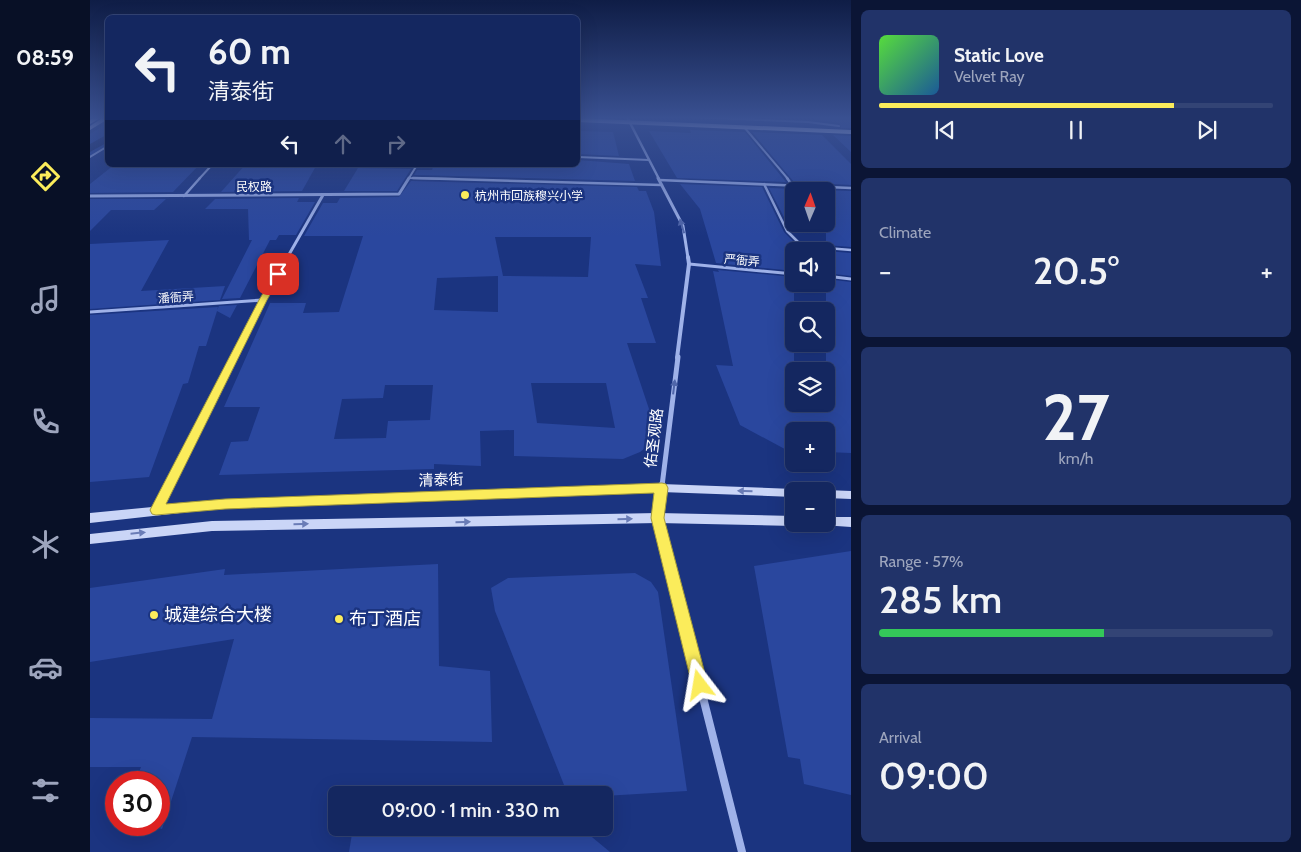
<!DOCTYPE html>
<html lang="en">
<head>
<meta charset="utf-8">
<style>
	body { margin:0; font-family:Cabin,"Noto Sans SC",sans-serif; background:#213369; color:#f1f3f6; height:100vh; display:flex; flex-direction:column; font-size:19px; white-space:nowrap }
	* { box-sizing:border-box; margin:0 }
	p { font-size:16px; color:#9da5bd }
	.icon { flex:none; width:28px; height:28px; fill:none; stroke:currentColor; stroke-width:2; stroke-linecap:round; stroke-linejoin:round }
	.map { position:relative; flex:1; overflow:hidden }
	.drawer { display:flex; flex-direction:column; gap:10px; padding:10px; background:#0b1535; width:450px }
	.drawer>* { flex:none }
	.hud { position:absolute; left:15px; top:15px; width:475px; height:152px; border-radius:8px; box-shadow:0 5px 20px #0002,0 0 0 1px #334475; background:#142760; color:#f1f3f6; overflow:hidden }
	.needle { width:32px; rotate:2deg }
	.buttons { position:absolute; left:695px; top:182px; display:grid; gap:10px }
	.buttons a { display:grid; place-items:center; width:50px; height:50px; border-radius:8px; background:#142760; box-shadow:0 5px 20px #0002,0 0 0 1px #334475; font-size:25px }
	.speed { position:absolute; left:15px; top:771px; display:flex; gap:10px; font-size:25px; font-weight:700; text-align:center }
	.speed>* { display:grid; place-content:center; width:65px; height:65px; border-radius:50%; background:#142760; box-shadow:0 5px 20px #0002,0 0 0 1px #334475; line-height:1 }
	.speed .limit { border:8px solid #d22; background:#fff; color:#111 }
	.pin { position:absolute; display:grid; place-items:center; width:42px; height:42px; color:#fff; margin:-21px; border-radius:10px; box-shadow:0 2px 8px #0006 }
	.me { position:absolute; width:55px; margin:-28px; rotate:346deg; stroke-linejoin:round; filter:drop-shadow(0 0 4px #0008) }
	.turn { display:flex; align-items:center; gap:18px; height:105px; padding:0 20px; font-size:22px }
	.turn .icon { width:65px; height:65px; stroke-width:2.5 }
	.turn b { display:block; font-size:35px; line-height:42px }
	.lanes { display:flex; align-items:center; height:48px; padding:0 20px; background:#0003; justify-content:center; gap:25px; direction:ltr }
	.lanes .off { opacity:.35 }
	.big { font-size:38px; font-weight:600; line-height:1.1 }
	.drawer .tile { flex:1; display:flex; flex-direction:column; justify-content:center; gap:8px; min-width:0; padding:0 18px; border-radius:8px; background:#213369 }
	.drawer .dial { align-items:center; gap:0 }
	.dial b { font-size:65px; line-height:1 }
	.song { display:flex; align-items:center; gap:15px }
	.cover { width:60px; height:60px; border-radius:8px; background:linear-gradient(135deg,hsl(110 70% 55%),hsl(210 70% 35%)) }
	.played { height:5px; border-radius:2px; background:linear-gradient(90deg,#fbec5b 75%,#334475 75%) }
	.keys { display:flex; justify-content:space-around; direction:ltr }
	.heat { display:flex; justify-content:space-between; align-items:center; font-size:28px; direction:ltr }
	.charge { height:8px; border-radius:4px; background:linear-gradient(90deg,#34c759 57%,#334475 0) }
	.trip { position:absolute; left:238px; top:786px; width:285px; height:50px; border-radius:8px; background:#142760; box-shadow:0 5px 20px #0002,0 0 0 1px #334475; font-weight:600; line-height:50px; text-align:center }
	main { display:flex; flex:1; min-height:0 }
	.dock { display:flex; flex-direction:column; width:90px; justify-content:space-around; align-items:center; background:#081026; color:#9da5bd }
	.dock .icon { width:35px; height:35px }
	.dock .selected { color:#fbec5b }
	.dock b { font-size:22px; color:#f1f3f6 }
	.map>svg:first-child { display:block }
	.green { fill:#254299 }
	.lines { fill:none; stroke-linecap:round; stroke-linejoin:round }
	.canal { fill:#12245e; fill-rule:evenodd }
	.building { fill:#2a479e; fill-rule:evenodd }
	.service-far2 { stroke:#9fb2e9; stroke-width:2 }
	.service-far1 { stroke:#9fb2e9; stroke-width:2.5 }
	.service { stroke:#9fb2e9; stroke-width:3 }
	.minor-far5 { stroke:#9fb2e9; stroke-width:2.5 }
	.minor-far4 { stroke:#9fb2e9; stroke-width:3 }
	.minor-far3 { stroke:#9fb2e9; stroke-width:4 }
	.minor-far2 { stroke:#9fb2e9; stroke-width:5 }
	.minor-far1 { stroke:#9fb2e9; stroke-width:6 }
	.minor { stroke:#9fb2e9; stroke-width:8 }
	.secondary { fill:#cad5f7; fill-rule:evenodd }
	.primary { fill:#e2e7fe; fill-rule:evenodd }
	.trunk { fill:#f0f3fe; fill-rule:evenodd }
	.oneway { fill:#5066aa }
	.oneway2 { fill:#6a7cb6 }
	.route { fill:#fbec5b; stroke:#a3993b }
	.poi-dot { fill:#fbec5b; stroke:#1b3480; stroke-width:2 }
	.labels { text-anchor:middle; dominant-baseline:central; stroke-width:5; stroke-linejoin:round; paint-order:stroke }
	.far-street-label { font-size:12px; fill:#fff; stroke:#1b3480 }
	.far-poi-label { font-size:12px; fill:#fff; stroke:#1b3480; text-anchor:start }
	.street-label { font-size:15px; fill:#fff; stroke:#1b3480 }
	.near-poi-label { font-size:18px; fill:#fff; stroke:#1b3480; text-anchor:start }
</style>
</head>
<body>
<main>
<nav class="dock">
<b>08:59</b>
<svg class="icon selected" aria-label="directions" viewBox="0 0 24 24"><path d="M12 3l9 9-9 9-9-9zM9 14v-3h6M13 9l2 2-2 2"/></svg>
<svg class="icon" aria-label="music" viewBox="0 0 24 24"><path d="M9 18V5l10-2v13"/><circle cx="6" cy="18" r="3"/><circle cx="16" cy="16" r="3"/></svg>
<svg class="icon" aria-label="phone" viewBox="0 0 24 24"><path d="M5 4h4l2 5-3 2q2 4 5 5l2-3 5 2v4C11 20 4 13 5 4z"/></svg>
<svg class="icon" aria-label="climate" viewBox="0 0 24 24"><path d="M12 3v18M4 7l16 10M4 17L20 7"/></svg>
<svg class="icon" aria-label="car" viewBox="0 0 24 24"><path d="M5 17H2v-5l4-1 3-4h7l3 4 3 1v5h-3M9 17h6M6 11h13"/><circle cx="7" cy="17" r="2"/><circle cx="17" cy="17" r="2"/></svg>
<svg class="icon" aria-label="filters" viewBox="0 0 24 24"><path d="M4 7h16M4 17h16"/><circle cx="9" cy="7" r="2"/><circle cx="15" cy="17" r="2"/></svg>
</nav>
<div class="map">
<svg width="761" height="852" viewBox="0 0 761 852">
	<rect width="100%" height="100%" fill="#1b3480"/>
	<polygon class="green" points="17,123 17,146 0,157 0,134"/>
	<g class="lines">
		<polygon class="canal" points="18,134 18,142 0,152 0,144"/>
	</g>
	<g class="building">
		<polygon points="724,117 761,117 761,128 751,128 750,123 728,120"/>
		<polygon points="600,130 655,132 696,182 587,178 559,131 601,133"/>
		<polygon points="488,131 523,132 529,156 488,154"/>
		<polygon points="662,132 732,135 761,164 761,185 704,182"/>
		<polygon points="743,135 761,136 761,152"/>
		<polygon points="488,160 539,164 545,181 324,175 327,170 342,170 344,165 488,165"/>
		<polygon points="24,165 95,165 94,166 108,166 83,192 0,193 0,184"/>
		<polygon points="155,165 166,165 226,166 212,191 131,192"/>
		<polygon points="268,168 321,169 307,191 254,191"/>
		<path d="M321,181L547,187L549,191H556L564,212L571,266L545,264L558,298H551L566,343H537L559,409H563L568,427L564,441L550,452L533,459L424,456V430L390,431L391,466L344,464V469L129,475L141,442L158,441L170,407H134L180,303H216L213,313L249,312L273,236H214L233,203H247L250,198L309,197ZM405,237H501L498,277L413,276ZM408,276V312L344,310L347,278ZM441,383H516L525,428L447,423ZM295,385H343L340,420L298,421L296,438L244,439L252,399L293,398Z"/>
		<polygon points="590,184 672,187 694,232 704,242 704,271 626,263 610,209"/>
		<polygon points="679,188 761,191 761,247 736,245 736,191 704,191 704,233 700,229"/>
		<polygon points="209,198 207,202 225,202 206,235 189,235 186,240 180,240 150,298 132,299 162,240 159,240 158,209 115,209 125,199"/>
		<polygon points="0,199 76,199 64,210 21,210 0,231"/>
		<polygon points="79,240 51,291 135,286 130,300 0,309 0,244"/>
		<polygon points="736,251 761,253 761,276 736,273"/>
		<polygon points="628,270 704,277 704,411 736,413 736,279 761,282 761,453 736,452 736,431 704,431 704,454 650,425 626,365 643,366 623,271 629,272"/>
		<polygon points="147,305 140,318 127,311 116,346 109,346 98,383 93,384 59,477 0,482 0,315 128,307 127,310 129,306"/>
		<polygon points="761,551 761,795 714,784 710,759 698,757 664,566"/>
		<polygon points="348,564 349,666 400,671 402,742 102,737 72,829 69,828 69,782 45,782 51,767 0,767 0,718 122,719 144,639 0,662 0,588 135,569 134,575"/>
		<polygon points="545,573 561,582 568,592 597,791 514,796 478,795 405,611 401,588 418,578"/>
		<polygon points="263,828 491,828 520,852 259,852"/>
	</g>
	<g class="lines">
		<g class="service-far2">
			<polyline points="602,117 718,122 749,126"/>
			<polyline points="654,127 698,179"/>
			<polyline points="0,157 18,146"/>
			<polyline points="488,157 559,160"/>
			<polyline points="327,165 319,178 369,179"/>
			<polyline points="109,179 121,166 119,165"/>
		</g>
		<g class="service-far1">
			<polyline points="323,178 572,185"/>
			<polyline points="697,178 702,185"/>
			<polyline points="569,180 761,188"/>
			<polyline points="674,184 697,231 717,251"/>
			<polyline points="94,196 110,178"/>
			<polyline points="712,246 761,250"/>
		</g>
		<g class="service">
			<polyline points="599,264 704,274"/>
			<polyline points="736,276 761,279"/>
			<polyline points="0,312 173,300"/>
		</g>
		<polyline class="minor-far5" points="537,117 569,179"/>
		<g class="minor-far4">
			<polyline points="568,178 593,226 598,258"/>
			<polyline points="0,196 309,194 319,178"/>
			<polyline points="197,258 233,195"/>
		</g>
		<g class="minor-far3">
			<polyline points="143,358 198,257"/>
			<polyline points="587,358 599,264 598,257"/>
		</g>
		<g class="minor-far2">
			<polyline points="78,486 144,357"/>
			<polyline points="572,486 588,357"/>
		</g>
		<g class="minor-far1">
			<polyline points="572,484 568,518 600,647"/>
			<polyline points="66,510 79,484"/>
		</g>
		<polyline class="minor" points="600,646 652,852"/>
		<g class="secondary">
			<polygon points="571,484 704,489 709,491 704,491 704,497 571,492 135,508 0,523 0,513 135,500"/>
			<polygon points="736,490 761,491 761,499 736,498 736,491 732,491"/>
			<polygon points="568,513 704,516 704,524 708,524 704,526 568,523 122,531 0,544 0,534 122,521"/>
			<polygon points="736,517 761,517 761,527 732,525 731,524 736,524"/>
		</g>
		<g class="primary">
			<polygon points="14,117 18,117 18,119 0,130 0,126"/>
			<polygon points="488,118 761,130 761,134 488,122"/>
		</g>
		<polygon class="trunk" points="5,117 12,117 0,124 0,120"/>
	</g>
	<defs><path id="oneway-solid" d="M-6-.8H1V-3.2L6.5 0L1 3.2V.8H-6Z" transform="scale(1.25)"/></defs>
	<g class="oneway">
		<use href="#oneway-solid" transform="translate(592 226) rotate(-107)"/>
		<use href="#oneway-solid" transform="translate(584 387) rotate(-83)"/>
	</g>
	<g class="oneway2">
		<use href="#oneway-solid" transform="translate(655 491) rotate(-178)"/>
		<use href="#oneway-solid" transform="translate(535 519) rotate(-1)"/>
		<use href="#oneway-solid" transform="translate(373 522) rotate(-1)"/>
		<use href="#oneway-solid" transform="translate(211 524) rotate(-1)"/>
		<use href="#oneway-solid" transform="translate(48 533) rotate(-6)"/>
	</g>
	<linearGradient id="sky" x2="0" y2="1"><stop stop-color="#0f1d46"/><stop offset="0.5" stop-color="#395091"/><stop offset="1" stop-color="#395091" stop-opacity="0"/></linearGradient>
	<rect width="761" height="236" fill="url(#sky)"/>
	<polygon class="route" points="188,272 192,274 177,300 76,504 135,499 572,483 576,484 578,488 574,518 618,685 616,691 610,694 604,691 602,685 561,518 564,493 135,509 66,515 62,514 60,510 169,300 185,273"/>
	<g class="poi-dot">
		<circle cx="375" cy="195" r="5"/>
		<circle cx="64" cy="615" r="5"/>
		<circle cx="249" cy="619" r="5"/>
	</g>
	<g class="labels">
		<g class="far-street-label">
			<text x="164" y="186">民权路</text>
			<text transform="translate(652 260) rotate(5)">严衙弄</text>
			<text transform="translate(86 297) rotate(-4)">潘衙弄</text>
		</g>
		<g class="far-poi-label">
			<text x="385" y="195">杭州市回族穆兴小学</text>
		</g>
		<g class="street-label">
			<text transform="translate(564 438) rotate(-83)">佑圣观路</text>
			<text transform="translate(351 480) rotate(-2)">清泰街</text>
		</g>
		<g class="near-poi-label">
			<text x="74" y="615">城建综合大楼</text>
			<text x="259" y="619">布丁酒店</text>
		</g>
	</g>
</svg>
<div class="buttons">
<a><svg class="needle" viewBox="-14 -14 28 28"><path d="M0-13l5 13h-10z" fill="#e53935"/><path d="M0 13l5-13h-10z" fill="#9da5bd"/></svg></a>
<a><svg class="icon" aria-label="sound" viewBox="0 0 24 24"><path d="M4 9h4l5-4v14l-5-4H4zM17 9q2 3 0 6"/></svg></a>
<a><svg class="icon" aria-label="search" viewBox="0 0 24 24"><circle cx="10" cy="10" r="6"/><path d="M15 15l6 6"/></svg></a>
<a><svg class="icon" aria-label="layers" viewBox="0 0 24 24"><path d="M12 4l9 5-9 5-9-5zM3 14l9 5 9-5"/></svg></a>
<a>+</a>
<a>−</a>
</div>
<div class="speed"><div class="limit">30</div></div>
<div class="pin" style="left:188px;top:274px;background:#d93025"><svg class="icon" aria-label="arrive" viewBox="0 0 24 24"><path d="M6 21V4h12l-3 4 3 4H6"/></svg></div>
<svg class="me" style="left:610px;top:685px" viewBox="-20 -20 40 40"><path d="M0-17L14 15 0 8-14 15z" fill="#fbec5b" stroke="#fff" stroke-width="4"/></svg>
<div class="trip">09:00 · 1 min · 330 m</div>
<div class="hud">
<div class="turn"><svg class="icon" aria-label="left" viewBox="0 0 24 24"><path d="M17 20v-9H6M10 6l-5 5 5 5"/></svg><div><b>60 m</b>清泰街</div></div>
<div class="lanes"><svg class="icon" aria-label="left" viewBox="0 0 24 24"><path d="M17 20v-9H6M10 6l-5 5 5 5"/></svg><svg class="icon off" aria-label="ahead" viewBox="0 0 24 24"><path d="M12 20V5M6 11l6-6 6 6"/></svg><svg class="icon off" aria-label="right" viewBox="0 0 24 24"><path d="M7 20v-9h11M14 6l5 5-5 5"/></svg></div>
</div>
</div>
<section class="drawer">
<div class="tile">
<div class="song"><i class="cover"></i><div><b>Static Love</b><p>Velvet Ray</p></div></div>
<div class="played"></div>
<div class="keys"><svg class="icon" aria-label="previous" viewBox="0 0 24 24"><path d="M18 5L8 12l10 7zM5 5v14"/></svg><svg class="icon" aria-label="pause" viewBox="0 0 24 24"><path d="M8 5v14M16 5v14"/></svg><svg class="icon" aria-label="next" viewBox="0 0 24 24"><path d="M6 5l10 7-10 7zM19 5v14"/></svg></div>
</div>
<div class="tile"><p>Climate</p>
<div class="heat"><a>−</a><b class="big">20.5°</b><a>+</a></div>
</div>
<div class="tile dial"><b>27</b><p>km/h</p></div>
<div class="tile"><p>Range · 57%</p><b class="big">285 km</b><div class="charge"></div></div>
<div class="tile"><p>Arrival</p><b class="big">09:00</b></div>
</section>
</main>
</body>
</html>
